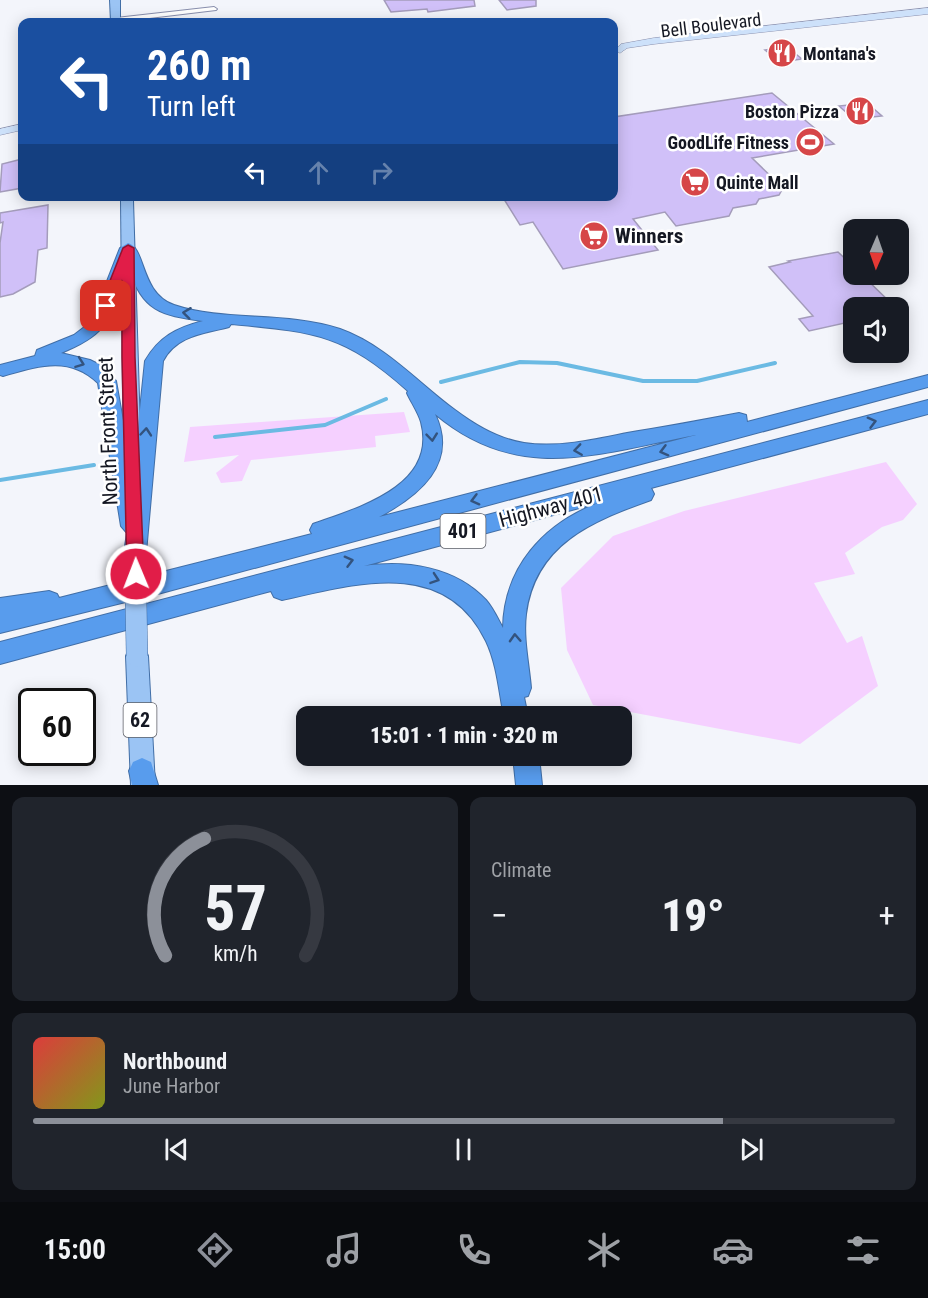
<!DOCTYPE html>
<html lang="en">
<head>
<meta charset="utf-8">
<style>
	body { margin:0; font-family:"Roboto Condensed",sans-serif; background:#20242c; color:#f1f3f6; height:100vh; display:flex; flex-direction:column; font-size:22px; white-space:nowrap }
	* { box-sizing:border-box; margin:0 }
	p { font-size:20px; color:#9ea1a6 }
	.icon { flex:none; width:33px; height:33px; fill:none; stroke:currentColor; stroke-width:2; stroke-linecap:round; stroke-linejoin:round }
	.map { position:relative; height:785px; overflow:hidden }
	.sheet { display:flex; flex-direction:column; gap:12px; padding:12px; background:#0d0f14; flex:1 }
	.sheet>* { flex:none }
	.banner { position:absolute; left:18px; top:18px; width:600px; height:183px; border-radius:12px; box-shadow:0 3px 15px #0003; background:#1a4fa0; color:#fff; overflow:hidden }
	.needle { width:39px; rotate:182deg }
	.tools { position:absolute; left:843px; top:219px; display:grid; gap:12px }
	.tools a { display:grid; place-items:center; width:66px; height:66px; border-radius:12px; background:#171b24; box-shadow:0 3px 15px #0003; font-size:30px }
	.speed { position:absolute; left:18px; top:688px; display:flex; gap:12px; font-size:30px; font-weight:700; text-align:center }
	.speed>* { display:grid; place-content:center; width:78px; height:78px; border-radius:50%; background:#171b24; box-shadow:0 3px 15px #0003; line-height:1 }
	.speed .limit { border:3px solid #111; border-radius:9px; background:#fff; color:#111 }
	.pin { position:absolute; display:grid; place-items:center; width:51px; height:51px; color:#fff; margin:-26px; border-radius:12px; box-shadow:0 3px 9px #0006 }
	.me { position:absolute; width:66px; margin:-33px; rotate:359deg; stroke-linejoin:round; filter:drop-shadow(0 0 4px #0008) }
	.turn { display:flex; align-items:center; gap:21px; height:126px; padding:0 30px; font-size:27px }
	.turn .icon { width:78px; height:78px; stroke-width:2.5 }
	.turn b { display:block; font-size:42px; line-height:51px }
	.lanes { display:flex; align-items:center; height:57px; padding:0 30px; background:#0003; justify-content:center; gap:30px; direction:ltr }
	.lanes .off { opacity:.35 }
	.big { font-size:45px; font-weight:800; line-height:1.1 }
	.sheet .widget { flex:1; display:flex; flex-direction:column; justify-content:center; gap:9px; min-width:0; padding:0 21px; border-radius:12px; background:#20242c }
	.sheet .dial { align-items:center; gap:0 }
	.dial svg { height:156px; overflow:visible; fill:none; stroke:#363941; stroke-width:7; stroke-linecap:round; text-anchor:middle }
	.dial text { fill:#f1f3f6; stroke:none }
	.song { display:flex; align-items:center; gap:18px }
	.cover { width:72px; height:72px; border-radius:9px; background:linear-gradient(135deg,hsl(0 70% 55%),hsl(70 70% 35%)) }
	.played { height:6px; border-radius:3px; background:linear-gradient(90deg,#8c9099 80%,#363941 80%) }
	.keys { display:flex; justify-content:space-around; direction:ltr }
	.heat { display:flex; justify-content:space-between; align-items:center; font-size:33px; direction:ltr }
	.sheet .tiles { flex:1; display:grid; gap:12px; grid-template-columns:1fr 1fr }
	.widget:last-child { grid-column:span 2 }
	.trip { position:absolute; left:296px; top:706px; width:336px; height:60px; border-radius:12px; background:#171b24; box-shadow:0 3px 15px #0003; font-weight:800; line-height:60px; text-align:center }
	.menu { display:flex; height:96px; justify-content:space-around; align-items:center; background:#090b0e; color:#9ea1a6 }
	.menu .icon { width:42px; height:42px }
	.menu .current { color:#8c9099 }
	.menu b { font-size:27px; color:#f1f3f6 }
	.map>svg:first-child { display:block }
	.green { fill:#f5d0ff }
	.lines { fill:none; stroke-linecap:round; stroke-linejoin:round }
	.stream { stroke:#6bbae3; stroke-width:4 }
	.building { fill:#d0c0f8; stroke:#a49cbb; stroke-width:1.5 }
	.minor-casing { stroke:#898fad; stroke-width:2 }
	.secondary-casing { stroke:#898fad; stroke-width:1 }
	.primary-casing { stroke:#416ea6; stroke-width:2 }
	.motorway-casing { stroke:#416ea6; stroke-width:2 }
	.minor { fill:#fff; fill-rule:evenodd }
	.secondary { fill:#cde1fa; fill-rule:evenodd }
	.primary { fill:#9bc4f4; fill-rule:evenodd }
	.motorway { fill:#589ced; fill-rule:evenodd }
	.primary-bridge-casing { stroke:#416ea6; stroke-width:22; stroke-linecap:butt }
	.primary-bridge { stroke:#9bc4f4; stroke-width:21 }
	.oneway { stroke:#33537e }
	.route { fill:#e11d48; stroke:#92132f; stroke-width:1.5 }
	.labels { text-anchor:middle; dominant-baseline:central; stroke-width:5; stroke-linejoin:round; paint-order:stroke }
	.far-street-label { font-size:18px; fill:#151823; stroke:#fff }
	.far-poi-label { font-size:18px; font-weight:bold; fill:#151823; stroke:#fff; text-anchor:start }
	.shield { fill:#fff; stroke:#5b5d65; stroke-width:1.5 }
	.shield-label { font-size:20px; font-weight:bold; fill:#151823 }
	.poi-label { font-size:21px; font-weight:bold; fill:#151823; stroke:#fff; text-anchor:start }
	.street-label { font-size:21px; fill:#151823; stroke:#fff }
</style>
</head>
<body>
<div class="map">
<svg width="928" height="785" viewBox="0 0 928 785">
	<rect width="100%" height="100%" fill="#f3f5fb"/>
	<g class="green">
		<polygon points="404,412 410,432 375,436 376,447 251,460 242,481 221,483 216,473 239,455 184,462 190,427"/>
		<polygon points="886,462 917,504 903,520 882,527 845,553 855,574 814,583 847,643 862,636 878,686 800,744 593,705 567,650 561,588 613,536 684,511"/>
	</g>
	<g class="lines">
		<g class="stream">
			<polyline points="441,382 520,362 557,363 643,381 697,381 775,363"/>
			<polyline points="215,437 325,425 386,399"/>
			<polyline points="0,480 94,465"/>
		</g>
	</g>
	<g class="building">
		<polygon points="384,0 474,0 475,6 428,12 427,9 391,12"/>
		<polygon points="499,0 536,0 536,6 507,10"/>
		<polygon points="787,47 802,59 780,62 765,50"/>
		<polygon points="772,93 834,144 752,158 783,188 779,195 759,199 756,204 733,208 729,216 676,226 665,212 633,219 658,250 563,269 533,222 520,225 502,196 614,196 614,117"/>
		<polygon points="867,103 882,116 854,119 839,106"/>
		<polygon points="22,159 22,188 0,192 2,164"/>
		<polygon points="48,205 47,248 38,250 35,282 13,294 0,297 0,243 3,222 0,223 0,213"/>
		<polygon points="838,252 854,267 854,274 861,274 896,308 854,308 854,321 809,331 799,319 813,316 769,267 790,262 788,261"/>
	</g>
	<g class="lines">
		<g class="minor-casing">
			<polygon id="minor" points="214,7 217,9 216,10 116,22 113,20 116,18"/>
		</g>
		<g class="secondary-casing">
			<g id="secondary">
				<polygon points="928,8 928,14 654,44 627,48 620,53 615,50 621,44 654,38"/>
				<polygon points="22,124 22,130 0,135 0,129"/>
			</g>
		</g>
		<g class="primary-casing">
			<g id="primary">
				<polygon points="110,0 120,0 120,22 111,22"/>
				<polygon points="128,196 133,200 142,496 140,501 133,503 126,501 124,496 121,200"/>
				<polygon points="137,646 145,649 148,656 155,785 131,785 126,656 129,649"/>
			</g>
		</g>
		<g class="motorway-casing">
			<g id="motorway">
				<path d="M128,243C146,248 140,293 174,305C225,322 285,311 340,329C385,345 417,382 455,410C475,425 498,439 524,443C558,448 594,440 627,433C665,427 702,420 739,413L746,415L747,422L928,375V387L154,595L0,633V598L49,591L57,594L59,598L312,534L310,530L313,524C358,508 438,486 421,422C418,412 411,402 407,393L408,391C343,333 314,332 231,324L229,327C203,334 177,335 163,361L146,553L143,559L135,562L127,559L124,553L127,533L121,526L98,383C69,355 38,366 3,376L0,375V365L35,356L37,350L74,335L91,322L120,248ZM128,268C144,311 159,315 203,321C176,328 159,337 145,361L133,477L116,381L102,366L90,360L61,353C113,332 109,317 128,268ZM435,414C519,485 599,453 696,435L379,517C418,496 459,464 435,414Z"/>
				<path d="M928,400V414L651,488L654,494L651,500C592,521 535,544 526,614C523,638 529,664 531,688L528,696L524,697L528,717H504C499,692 497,664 486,641C445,556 355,584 282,600L274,597L271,591L0,664V642ZM598,503C544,524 504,567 503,628C498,619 493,608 486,600C455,567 407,560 364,566Z"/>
				<polygon points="513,756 539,756 542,785 516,785"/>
				<polygon points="142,758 151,762 158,785 132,785 129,771 133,762"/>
			</g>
		</g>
		<use href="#minor" class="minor"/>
		<use href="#secondary" class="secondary"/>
		<use href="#primary" class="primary"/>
		<use href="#motorway" class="motorway"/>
		<g class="primary-bridge-casing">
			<polyline id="primary-bridge" points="135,553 137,656"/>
		</g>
		<use href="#primary-bridge" class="primary-bridge"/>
	</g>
	<defs><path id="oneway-chevron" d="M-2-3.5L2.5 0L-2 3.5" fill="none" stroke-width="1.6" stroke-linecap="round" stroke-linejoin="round" transform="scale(1.5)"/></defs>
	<g class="oneway">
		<use href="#oneway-chevron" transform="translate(187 313) rotate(-173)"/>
		<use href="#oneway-chevron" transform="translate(80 363) rotate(20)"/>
		<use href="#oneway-chevron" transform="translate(872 422) rotate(-15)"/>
		<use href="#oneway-chevron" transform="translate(146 432) rotate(-85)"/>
		<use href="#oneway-chevron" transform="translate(432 437) rotate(84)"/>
		<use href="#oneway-chevron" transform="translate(578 450) rotate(172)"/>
		<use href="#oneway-chevron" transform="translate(664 451) rotate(165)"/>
		<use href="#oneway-chevron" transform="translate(475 500) rotate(165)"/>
		<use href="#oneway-chevron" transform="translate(349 561) rotate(-15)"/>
		<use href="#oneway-chevron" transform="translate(435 579) rotate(19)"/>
		<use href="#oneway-chevron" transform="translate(515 638) rotate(-93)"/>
	</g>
	<polygon class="route" points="128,245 134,248 135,357 144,574 141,579 136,581 130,579 127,574 122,357 122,280 111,309 102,309 100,306 123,248"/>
	<defs>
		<g id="restaurant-disc" transform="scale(1.5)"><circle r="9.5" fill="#d64648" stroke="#fff"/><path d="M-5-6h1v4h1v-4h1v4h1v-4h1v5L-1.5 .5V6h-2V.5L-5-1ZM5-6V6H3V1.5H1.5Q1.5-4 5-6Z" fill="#fff"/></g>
		<g id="stadium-disc" transform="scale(1.5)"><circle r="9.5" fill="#d64648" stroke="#fff"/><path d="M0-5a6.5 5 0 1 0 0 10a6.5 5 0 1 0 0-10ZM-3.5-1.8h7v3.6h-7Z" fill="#fff"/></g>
		<g id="supermarket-disc" transform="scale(1.5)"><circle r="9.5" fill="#d64648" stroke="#fff"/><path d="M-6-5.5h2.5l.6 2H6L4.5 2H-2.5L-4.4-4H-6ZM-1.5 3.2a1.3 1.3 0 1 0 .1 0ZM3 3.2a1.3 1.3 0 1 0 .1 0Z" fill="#fff"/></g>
	</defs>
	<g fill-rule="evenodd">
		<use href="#restaurant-disc" x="782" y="53"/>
		<use href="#restaurant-disc" x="860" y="111"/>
		<use href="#stadium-disc" x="810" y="142"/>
		<use href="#supermarket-disc" x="695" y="182"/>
		<use href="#supermarket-disc" x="594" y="236"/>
	</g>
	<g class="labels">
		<g class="far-street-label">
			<text transform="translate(711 25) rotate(-7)">Bell Boulevard</text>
		</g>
		<g class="far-poi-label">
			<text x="803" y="53">Montana's</text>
			<text x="839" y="111" text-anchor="end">Boston Pizza</text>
			<text x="789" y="142" text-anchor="end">GoodLife Fitness</text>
			<text x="716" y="182">Quinte Mall</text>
		</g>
		<g class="shield">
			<rect x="440.5" y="514" width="45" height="34" rx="4.5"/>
			<rect x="123.5" y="703" width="33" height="34" rx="4.5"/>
		</g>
		<g class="shield-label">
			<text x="463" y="531">401</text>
			<text x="140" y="720">62</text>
		</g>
		<g class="poi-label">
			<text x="615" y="236">Winners</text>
		</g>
		<g class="street-label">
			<text transform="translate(108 431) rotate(-92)">North Front Street</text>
			<text transform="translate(551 507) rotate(-15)">Highway 401</text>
		</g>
	</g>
</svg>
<div class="tools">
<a><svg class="needle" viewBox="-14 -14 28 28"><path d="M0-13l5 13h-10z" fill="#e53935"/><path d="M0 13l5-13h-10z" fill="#9ea1a6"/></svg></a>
<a><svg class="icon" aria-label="sound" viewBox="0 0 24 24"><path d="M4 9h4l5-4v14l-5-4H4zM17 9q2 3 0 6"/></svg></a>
</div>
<div class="speed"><div class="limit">60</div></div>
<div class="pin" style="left:106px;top:306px;background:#d93025"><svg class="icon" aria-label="arrive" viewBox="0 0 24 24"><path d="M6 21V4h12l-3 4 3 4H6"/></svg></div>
<svg class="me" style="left:136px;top:574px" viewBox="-20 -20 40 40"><circle r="17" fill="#e11d48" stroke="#fff" stroke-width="3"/><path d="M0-11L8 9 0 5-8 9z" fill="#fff"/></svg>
<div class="trip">15:01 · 1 min · 320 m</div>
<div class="banner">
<div class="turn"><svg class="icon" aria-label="left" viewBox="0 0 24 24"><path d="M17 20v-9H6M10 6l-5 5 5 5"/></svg><div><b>260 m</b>Turn left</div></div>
<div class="lanes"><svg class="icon" aria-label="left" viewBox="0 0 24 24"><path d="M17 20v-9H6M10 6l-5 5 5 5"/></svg><svg class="icon off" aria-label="ahead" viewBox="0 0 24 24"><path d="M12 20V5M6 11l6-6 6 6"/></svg><svg class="icon off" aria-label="right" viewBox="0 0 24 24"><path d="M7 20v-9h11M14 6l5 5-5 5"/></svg></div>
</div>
</div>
<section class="sheet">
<div class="tiles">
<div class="widget dial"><svg viewBox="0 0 100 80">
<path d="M14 69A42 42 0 1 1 86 69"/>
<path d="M14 69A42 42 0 0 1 34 9" stroke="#8c9099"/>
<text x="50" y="56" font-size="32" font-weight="700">57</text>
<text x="50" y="72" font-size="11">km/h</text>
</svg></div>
<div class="widget"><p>Climate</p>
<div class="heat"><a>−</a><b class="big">19°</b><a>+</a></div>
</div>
<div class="widget">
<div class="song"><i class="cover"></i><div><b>Northbound</b><p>June Harbor</p></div></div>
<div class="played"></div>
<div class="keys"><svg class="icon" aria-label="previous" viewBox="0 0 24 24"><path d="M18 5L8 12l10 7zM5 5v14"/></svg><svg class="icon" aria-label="pause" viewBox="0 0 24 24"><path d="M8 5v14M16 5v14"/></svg><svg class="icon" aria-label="next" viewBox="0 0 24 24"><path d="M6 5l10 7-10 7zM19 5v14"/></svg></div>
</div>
</div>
</section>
<nav class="menu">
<b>15:00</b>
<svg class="icon current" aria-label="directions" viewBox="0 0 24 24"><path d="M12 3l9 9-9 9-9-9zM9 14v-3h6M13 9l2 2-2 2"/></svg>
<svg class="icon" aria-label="music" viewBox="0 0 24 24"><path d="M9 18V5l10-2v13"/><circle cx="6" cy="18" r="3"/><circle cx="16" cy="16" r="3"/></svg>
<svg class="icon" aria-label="phone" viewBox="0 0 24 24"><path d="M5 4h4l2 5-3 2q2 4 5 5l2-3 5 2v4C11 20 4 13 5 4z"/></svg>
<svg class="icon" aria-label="climate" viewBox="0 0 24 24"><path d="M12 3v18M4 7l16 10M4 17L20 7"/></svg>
<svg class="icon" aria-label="car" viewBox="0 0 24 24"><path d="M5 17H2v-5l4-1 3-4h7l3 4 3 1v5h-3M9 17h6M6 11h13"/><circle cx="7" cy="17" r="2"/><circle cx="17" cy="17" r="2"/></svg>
<svg class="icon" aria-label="filters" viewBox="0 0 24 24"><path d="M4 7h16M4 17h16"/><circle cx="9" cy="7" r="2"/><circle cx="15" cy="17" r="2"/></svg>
</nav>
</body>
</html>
